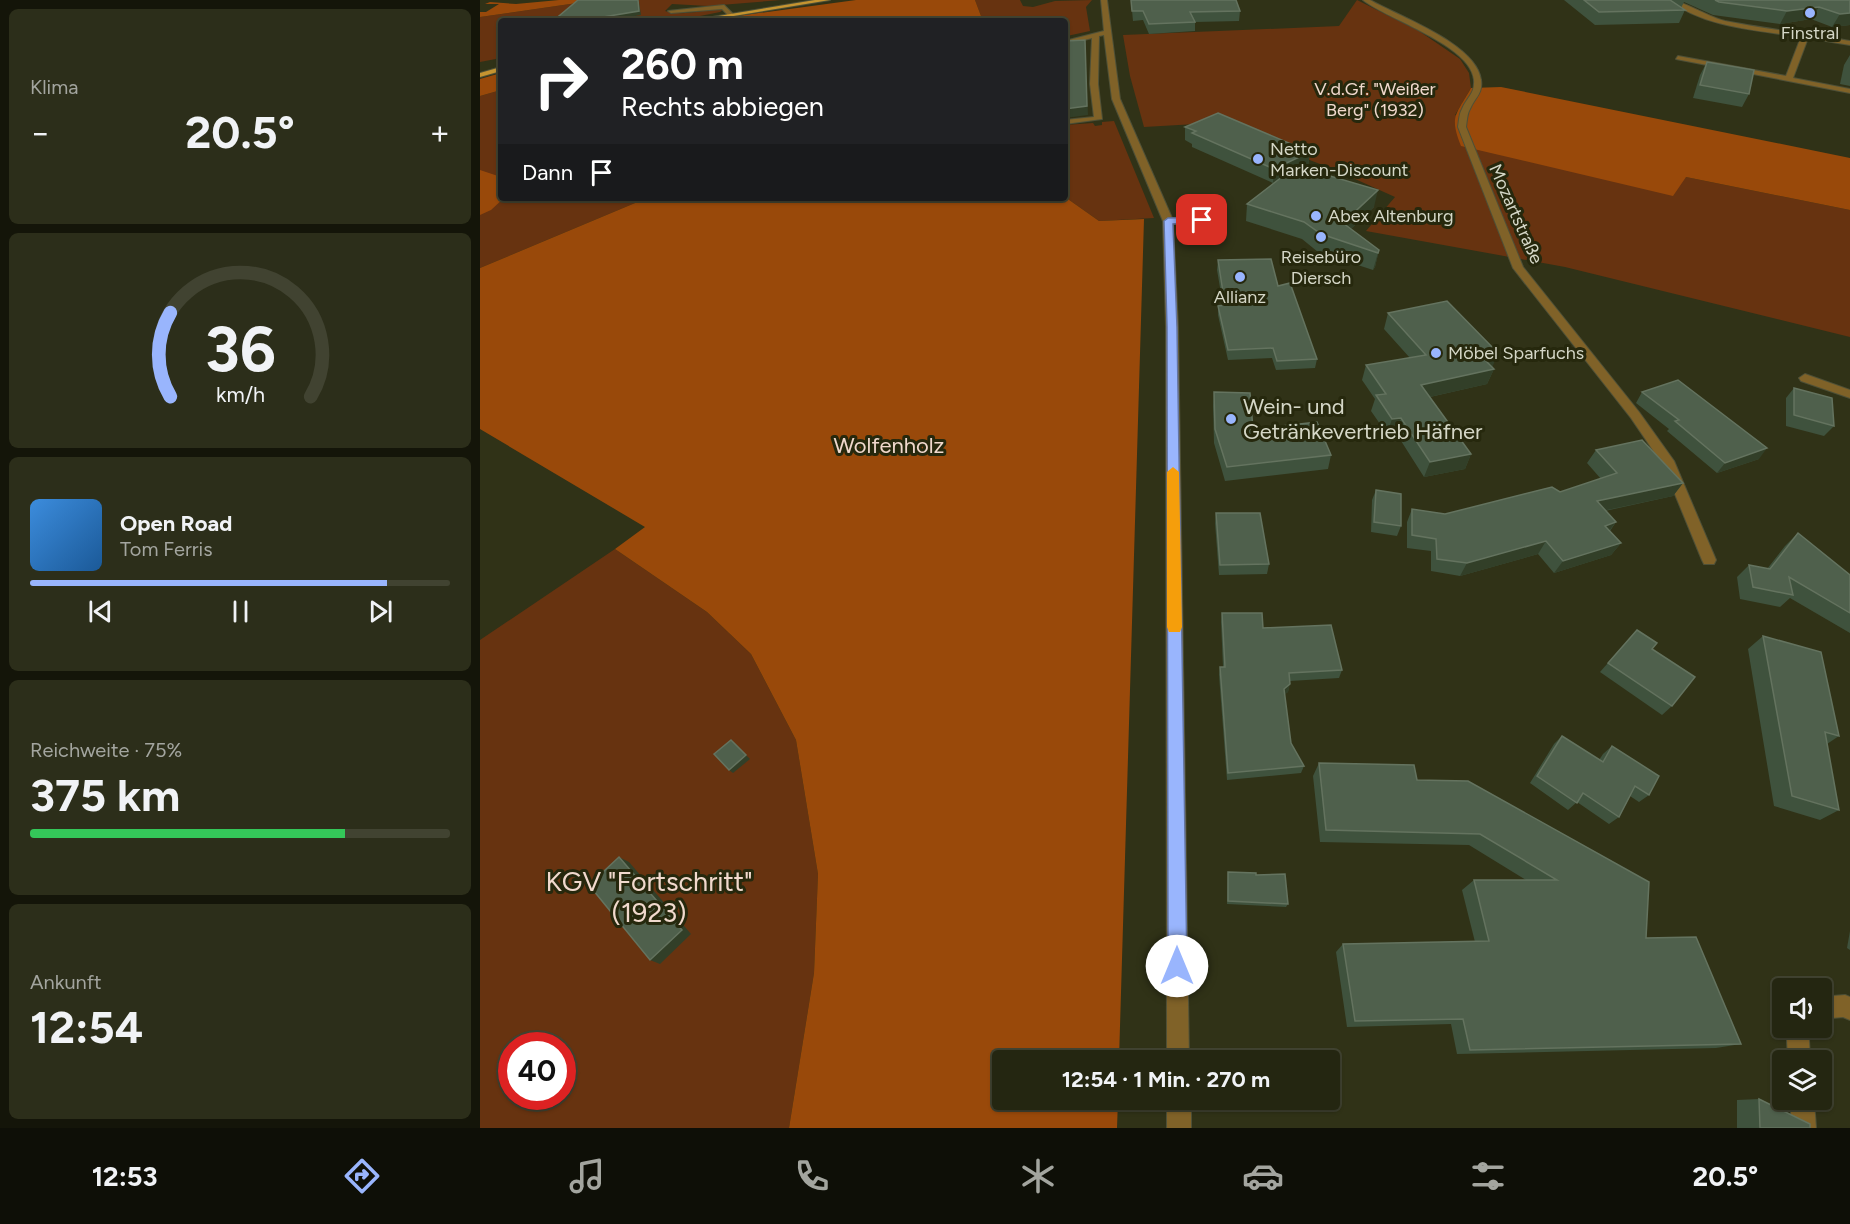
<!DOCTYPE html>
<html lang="de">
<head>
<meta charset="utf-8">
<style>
	body { margin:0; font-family:Figtree,sans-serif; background:#2c2e1a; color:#f1f3f6; height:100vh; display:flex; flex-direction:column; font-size:22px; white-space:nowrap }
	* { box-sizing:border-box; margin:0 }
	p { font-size:20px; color:#a3a59f }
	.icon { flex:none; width:33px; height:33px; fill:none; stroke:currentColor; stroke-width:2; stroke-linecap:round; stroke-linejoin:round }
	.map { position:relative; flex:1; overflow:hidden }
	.side { display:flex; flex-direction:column; gap:9px; padding:9px; background:#141509; width:480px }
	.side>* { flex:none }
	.hud { position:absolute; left:18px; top:18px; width:570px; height:183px; border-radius:6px; box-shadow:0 2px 4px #0004,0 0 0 2px #414331; background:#202124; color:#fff; overflow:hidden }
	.controls { position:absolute; left:1292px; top:978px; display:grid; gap:12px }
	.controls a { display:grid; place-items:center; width:60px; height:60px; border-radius:6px; background:#242611; box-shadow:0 2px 4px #0004,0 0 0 2px #414331; font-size:30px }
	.speed { position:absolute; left:18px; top:1032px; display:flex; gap:12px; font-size:30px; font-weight:700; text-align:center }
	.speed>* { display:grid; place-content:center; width:78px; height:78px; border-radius:50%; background:#242611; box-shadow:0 2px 4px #0004,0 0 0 2px #414331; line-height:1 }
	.speed .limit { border:9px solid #d22; background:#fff; color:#111 }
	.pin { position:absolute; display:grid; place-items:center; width:51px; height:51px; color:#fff; margin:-26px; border-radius:12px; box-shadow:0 3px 9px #0006 }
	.me { position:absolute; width:66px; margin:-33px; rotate:0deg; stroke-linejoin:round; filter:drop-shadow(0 0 4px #0008) }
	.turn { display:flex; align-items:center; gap:21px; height:126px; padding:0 24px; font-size:27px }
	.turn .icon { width:78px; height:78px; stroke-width:2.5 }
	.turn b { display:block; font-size:42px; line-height:51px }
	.then { display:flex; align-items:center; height:57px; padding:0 24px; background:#0003; gap:12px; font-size:22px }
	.big { font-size:45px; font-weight:700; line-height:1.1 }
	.side .widget { flex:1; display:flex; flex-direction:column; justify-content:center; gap:9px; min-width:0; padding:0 21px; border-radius:9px; background:#2c2e1a }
	.side .dial { align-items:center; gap:0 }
	.dial svg { height:156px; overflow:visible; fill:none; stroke:#414331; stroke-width:7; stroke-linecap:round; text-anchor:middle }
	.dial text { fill:#f1f3f6; stroke:none }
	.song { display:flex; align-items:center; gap:18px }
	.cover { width:72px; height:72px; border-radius:9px; background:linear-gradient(135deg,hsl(210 70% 55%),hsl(210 70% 35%)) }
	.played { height:6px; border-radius:3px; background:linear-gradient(90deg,#99b5fd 85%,#414331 85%) }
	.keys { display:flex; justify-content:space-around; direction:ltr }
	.heat { display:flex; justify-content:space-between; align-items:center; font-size:33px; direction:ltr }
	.charge { height:9px; border-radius:4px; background:linear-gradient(90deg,#34c759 75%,#414331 0) }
	.trip { position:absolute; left:512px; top:1050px; width:348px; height:60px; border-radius:6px; background:#242611; box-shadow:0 2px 4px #0004,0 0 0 2px #414331; font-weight:700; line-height:60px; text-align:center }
	.dock { display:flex; height:96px; justify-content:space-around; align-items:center; background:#0e0f07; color:#a3a59f }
	.dock .icon { width:42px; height:42px }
	.dock .on { color:#99b5fd }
	.dock b { font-size:27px; color:#f1f3f6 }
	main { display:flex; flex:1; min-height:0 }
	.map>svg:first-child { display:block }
	.green { fill:#673310; fill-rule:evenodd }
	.forest { fill:#99490a }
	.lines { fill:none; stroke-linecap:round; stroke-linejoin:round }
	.minor-casing { stroke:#4e5037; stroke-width:2 }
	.major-casing { stroke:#4e5037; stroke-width:2 }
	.minor { fill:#806228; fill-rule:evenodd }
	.major { fill:#c59430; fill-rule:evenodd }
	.wall { fill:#3f523d }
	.shaded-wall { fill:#323f28 }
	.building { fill:#4f604c; stroke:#64735f; stroke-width:1.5 }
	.route { fill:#99b5fd; stroke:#6376a4; stroke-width:1.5 }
	.slow { fill:#f59e0b }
	.poi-dot { fill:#99b5fd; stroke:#26280d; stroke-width:2 }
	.labels { text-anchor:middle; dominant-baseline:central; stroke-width:6; stroke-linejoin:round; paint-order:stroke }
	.far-poi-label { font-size:18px; fill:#d5d7c7; stroke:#26280d }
	.far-park-label { font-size:18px; fill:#f1d9cd; stroke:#26280d }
	.far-street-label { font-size:18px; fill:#d5d7c7; stroke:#26280d }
	.poi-label { font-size:22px; fill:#d5d7c7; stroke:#26280d; text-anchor:start }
	.park-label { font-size:22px; fill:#f1d9cd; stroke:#26280d }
	.near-park-label { font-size:27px; fill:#f1d9cd; stroke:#26280d }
</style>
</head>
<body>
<main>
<section class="side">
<div class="widget"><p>Klima</p>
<div class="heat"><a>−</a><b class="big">20.5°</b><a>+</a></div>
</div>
<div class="widget dial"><svg viewBox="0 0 100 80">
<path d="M14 69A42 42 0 1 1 86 69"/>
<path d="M14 69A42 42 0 0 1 14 26" stroke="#99b5fd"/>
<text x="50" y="56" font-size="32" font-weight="700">36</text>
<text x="50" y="72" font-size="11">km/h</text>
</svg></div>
<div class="widget">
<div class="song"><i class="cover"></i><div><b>Open Road</b><p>Tom Ferris</p></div></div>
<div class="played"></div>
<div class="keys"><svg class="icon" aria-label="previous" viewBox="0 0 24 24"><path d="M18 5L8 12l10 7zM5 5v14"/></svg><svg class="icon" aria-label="pause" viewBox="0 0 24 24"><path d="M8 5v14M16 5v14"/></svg><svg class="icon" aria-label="next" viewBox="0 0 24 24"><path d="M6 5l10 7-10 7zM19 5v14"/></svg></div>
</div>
<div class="widget"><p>Reichweite · 75%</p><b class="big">375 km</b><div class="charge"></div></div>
<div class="widget"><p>Ankunft</p><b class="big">12:54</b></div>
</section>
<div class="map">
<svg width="1370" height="1128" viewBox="0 0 1370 1128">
	<rect width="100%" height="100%" fill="#303217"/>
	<g class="green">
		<path d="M100,0H301L228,6L192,4L185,11C204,17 224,9 244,9L240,12L195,21H21V58L0,62V17L97,3Z"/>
		<polygon points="495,0 540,0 543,6 553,7 575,1 612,0 606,7 610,31 587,36 585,21 521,21 501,16"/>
		<polygon points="877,0 939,31 980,59 989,73 991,88 975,115 1206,177 1370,210 1370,337 1085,267 886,231 915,197 853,169 733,123 664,127 650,76 643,35 859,26"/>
		<polygon points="21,90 21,198 167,198 0,268 0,96"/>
		<polygon points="634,121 674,218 619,221 585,197 585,125 613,123 615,126 622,125 622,122"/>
		<path d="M135,549L227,612L271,654L316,740L338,874L334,973L309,1128H0V640ZM32,1046H82V1096H32Z"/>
	</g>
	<g class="forest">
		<polygon points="79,0 100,0 97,3 0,17 0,12 6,12 19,4 5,4 10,2 36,4"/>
		<polygon points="376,0 495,0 501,16 521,21 249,21 257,16"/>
		<polygon points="21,73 21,90 0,96 0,79"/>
		<path d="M1021,87L1370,158V210L1206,177L1193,196L981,146C969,116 976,115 991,88Z"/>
		<polygon points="0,170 21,177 21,198 24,198 11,210 0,215"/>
		<polygon points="585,197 619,221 664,219 639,1060 522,1060 522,1100 638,1100 637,1128 309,1128 334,973 338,874 316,740 271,654 227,612 135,549 165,527 0,429 0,268 167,198"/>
	</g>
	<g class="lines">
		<g class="minor-casing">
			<g id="minor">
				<polygon points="621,0 627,0 640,99 692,218 722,217 727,220 722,223 693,224 698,327 709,1060 687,1060 686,327 683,221 632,99 624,35 619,36 618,84 622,119 585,124 585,120 614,117 610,84 612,38 585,45 585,41 624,31"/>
				<path d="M883,0H890C918,16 997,44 1001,80C1003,94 995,97 990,109C987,114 987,121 986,127L1043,267L1159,412L1194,461L1236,560L1234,564H1224L1222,560L1183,465L1151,418L1033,268L978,127C979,121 979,114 982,109C987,97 995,94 994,80C991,45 908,20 883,0Z"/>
				<path d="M1189,0C1202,0 1228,17 1245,21C1286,29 1329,34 1370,41V45L1328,38L1313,78L1370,89V93L1196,59L1198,56L1306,76L1321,37C1278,30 1225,28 1189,0Z"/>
				<polygon points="244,5 253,14 247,21 241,21 247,14 242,9 191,13 188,11"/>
				<polygon points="1325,374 1370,390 1370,398 1321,381 1319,378"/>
				<polygon points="1365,995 1370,997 1370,1020 1363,1017 1341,1019 1341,997"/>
				<polygon points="1312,1028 1334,1028 1329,1040 1330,1060 1308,1060 1307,1040"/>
				<rect x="687" y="1100" width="24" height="28"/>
				<polygon points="1310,1100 1334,1100 1336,1128 1312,1128"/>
			</g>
		</g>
		<g class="major-casing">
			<g id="major">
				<polygon points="335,0 350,0 223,21 208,21"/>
				<polygon points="21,67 21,71 0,77 0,73"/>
			</g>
		</g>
		<use href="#minor" class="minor"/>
		<use href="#major" class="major"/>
	</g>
	<g class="wall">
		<polygon points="651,0 756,0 760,11 759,21 715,22 715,31 669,34 663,20 653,21"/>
		<polygon points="1084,0 1370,0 1370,25 1352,27 1331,19 1300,24 1233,15 1204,2 1201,8 1205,10 1199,23 1115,25"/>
		<polygon points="1370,55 1370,86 1360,84 1364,65"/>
		<polygon points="1227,62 1269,94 1262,107 1213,98 1220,75"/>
		<polygon points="705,127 830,152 828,166 823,169 894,207 871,229 899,250 895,267 893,270 838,252 822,239 766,221 767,204 797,181 793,183 712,147 712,144 705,140"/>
		<polygon points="738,260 798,286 837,359 835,368 796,370 792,358 748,360 738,315 738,306 743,305 737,270"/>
		<polygon points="908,313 1014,369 1007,384 950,397 991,454 985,469 944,477 916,433 907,434 891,411 895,399 882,380 886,365 930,358 904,329"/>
		<polygon points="1314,388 1354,426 1344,436 1306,426 1306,398"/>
		<polygon points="734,392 773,429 851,455 848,469 745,481 734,443 733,406"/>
		<polygon points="1162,392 1279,459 1237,473 1187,431 1189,429 1156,403"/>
		<polygon points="1116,450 1203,483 1193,496 1125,511 1136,522 1130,531 1141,543 1131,555 1074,573 1058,554 980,576 951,571 951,551 927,548 927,522 932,509 965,514 1080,492 1121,479 1107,463"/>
		<polygon points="896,490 921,526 917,536 891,532 892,500"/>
		<polygon points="736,513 789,564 787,574 739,575 735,523"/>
		<polygon points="1318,533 1370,575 1370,633 1310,598 1300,607 1260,599 1257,577 1269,565 1287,569 1305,546"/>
		<polygon points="742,613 783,628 862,670 859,678 810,681 808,692 804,694 811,743 824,766 821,773 747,780 739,675 740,667 743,667 741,622"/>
		<polygon points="1157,630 1172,649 1192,706 1182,715 1120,672"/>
		<polygon points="1283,636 1359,736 1347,744 1359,810 1340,820 1294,806 1268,649"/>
		<polygon points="1082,736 1119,760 1123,754 1132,746 1169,795 1159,802 1150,796 1139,817 1129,824 1097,802 1088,810 1050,783 1074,744"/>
		<polygon points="839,763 937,780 1166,938 1261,1044 1236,1048 977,1054 971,1024 867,1027 856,952 863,944 995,942 982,890 994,880 1046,880 989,845 840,842 833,776"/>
		<polygon points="748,872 808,904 806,907 747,904"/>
		<polygon points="1370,931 1370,950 1367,948"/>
		<polygon points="1279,1099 1330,1128 1257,1128 1257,1100"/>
	</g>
	<g class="shaded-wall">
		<polygon points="158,0 159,2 161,15 125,21 99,21"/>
		<polygon points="1339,7 1331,19 1300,24 1307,11"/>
		<polygon points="1370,13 1370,25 1352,27 1360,14"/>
		<polygon points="605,40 608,115 585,118 585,109"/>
		<polygon points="830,152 828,166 793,183 794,169"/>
		<polygon points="898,190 894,207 860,240 863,223"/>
		<polygon points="899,250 895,267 893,270 898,253"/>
		<polygon points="1018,353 1012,368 1002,357"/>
		<polygon points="1014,369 1007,384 936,400 941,385"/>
		<polygon points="921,418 916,433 907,434 912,419"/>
		<polygon points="1287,448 1279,459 1237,473 1245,463"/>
		<polygon points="991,454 985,469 944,477 950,462"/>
		<polygon points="1203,483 1193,496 1108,514 1117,501"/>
		<polygon points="1136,522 1126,535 1125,526"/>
		<polygon points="1066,541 1058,554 980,576 987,563"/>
		<polygon points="1141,543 1131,555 1074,573 1083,561"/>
		<polygon points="810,684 808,692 802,697 804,689"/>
		<polygon points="251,740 270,759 253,773 249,770"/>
		<polygon points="139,857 149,862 211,934 180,964 170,960"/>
	</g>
	<g class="building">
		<polygon points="98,0 158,0 159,11 99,21 73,21"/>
		<polygon points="651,0 756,0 760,11 710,12 715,22 669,24 663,11 652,11"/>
		<polygon points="1104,0 1190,0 1205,10 1119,12"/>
		<polygon points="1235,0 1370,0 1370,13 1360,14 1339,7 1307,11 1239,2"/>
		<polygon points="605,40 607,106 585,109 585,41"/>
		<polygon points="1227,62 1274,70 1269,94 1220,85"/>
		<polygon points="738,113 830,152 794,169 712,133 716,131 705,127"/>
		<polygon points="816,166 898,190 863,223 899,250 898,253 841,234 824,222 767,204"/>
		<polygon points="791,259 798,286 810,283 837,359 797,361 793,348 748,350 738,306 745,305 738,260"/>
		<polygon points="967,301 1018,353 1002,357 1014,369 941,385 991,454 950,462 921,418 912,419 896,395 906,394 886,365 946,355 908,313"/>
		<polygon points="1198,380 1287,448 1245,463 1195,421 1199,420 1162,392"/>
		<polygon points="1314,388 1352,398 1354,426 1314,415"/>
		<polygon points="734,392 770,393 773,429 837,422 851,455 747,467 735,429"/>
		<polygon points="1162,440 1203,483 1117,501 1136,522 1125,526 1141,543 1083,561 1066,541 987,563 957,559 956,539 932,535 932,509 965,514 1072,487 1080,492 1137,473 1116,450"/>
		<polygon points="896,490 921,494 921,526 894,522"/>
		<polygon points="736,513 780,513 789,564 740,565"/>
		<polygon points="1318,533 1370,575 1370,613 1309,577 1313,595 1273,587 1269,565 1290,569"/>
		<polygon points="742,613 782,613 783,628 851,625 862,670 809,673 810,684 804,689 811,743 824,766 748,773 740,667 745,667"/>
		<polygon points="1157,630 1177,643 1172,649 1215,677 1192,706 1128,663"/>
		<polygon points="1283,636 1341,652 1359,736 1345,732 1359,810 1312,796"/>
		<polygon points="1082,736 1123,762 1132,746 1179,776 1169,795 1155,786 1139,817 1103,793 1097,803 1057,776"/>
		<polygon points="251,740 266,755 249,770 234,754"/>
		<polygon points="839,763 934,765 937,780 988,781 1169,882 1166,938 1216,937 1261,1044 990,1050 983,1019 875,1021 863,944 1009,941 994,880 1077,880 1000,834 846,830"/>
		<polygon points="139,857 202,930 170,960 109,885"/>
		<polygon points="748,872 776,873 776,875 805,874 808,904 748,901"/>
		<polygon points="1279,1099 1330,1124 1330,1128 1280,1128"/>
	</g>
	<polygon class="route" points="722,217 726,220 725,221 693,224 697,327 707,966 704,973 697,976 690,973 688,966 687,327 684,221 688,218"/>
	<polygon class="slow" points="693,467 699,472 702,627 700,632 689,632 687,627 687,472"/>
	<g class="poi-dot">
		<circle cx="1330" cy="13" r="6"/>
		<circle cx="778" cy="159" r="6"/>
		<circle cx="836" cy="216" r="6"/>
		<circle cx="841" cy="237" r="6"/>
		<circle cx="760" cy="277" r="6"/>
		<circle cx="956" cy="353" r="6"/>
		<circle cx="751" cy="419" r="6"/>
	</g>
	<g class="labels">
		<g class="far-poi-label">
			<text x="1330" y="33">Finstral</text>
			<text x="790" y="149" text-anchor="start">Netto<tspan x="790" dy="21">Marken-Discount</tspan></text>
			<text x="848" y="216" text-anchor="start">Abex Altenburg</text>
			<text x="841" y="257">Reisebüro<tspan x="841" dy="21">Diersch</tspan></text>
			<text x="760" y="297">Allianz</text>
			<text x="968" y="353" text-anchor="start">Möbel Sparfuchs</text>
		</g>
		<g class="far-park-label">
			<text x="895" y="89">V.d.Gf. "Weißer<tspan x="895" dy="21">Berg" (1932)</tspan></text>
		</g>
		<g class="far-street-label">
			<text transform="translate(1036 214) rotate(66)">Mozartstraße</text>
		</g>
		<g class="poi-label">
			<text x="763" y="406">Wein- und<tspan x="763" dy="25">Getränkevertrieb Häfner</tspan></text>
		</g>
		<g class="park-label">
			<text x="409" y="445">Wolfenholz</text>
		</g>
		<g class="near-park-label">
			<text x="169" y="881">KGV "Fortschritt"<tspan x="169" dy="31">(1923)</tspan></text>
		</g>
	</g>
</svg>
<div class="controls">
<a><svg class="icon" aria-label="sound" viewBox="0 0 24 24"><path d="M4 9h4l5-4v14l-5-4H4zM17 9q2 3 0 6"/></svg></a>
<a><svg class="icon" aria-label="layers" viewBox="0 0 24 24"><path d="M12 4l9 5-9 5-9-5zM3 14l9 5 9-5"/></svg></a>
</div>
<div class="speed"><div class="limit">40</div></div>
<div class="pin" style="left:722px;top:220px;background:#d93025"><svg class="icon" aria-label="arrive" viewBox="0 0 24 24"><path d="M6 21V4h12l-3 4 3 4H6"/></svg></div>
<svg class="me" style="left:697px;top:966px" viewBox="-20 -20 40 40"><circle r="19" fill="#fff"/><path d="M0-13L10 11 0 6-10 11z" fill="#99b5fd"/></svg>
<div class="trip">12:54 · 1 Min. · 270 m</div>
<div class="hud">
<div class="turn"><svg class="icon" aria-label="right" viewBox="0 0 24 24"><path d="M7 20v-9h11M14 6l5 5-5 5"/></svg><div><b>260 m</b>Rechts abbiegen</div></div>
<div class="then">Dann<svg class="icon" aria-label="arrive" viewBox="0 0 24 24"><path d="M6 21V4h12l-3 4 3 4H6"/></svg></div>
</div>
</div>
</main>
<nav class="dock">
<b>12:53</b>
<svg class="icon on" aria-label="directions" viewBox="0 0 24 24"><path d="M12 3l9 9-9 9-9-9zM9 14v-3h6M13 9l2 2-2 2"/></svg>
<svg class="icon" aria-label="music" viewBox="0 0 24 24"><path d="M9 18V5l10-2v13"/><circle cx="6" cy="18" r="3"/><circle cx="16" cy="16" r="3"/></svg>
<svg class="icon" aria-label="phone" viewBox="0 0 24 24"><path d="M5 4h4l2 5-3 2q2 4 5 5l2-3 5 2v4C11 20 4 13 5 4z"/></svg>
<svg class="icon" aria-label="climate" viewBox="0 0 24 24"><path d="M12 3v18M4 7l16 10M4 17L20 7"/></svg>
<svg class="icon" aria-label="car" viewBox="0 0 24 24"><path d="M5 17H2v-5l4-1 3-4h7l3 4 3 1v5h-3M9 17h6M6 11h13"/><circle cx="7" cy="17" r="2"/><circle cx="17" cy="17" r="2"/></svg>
<svg class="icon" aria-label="filters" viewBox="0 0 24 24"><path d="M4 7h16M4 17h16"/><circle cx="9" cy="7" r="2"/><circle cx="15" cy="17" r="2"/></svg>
<b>20.5°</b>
</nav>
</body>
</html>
